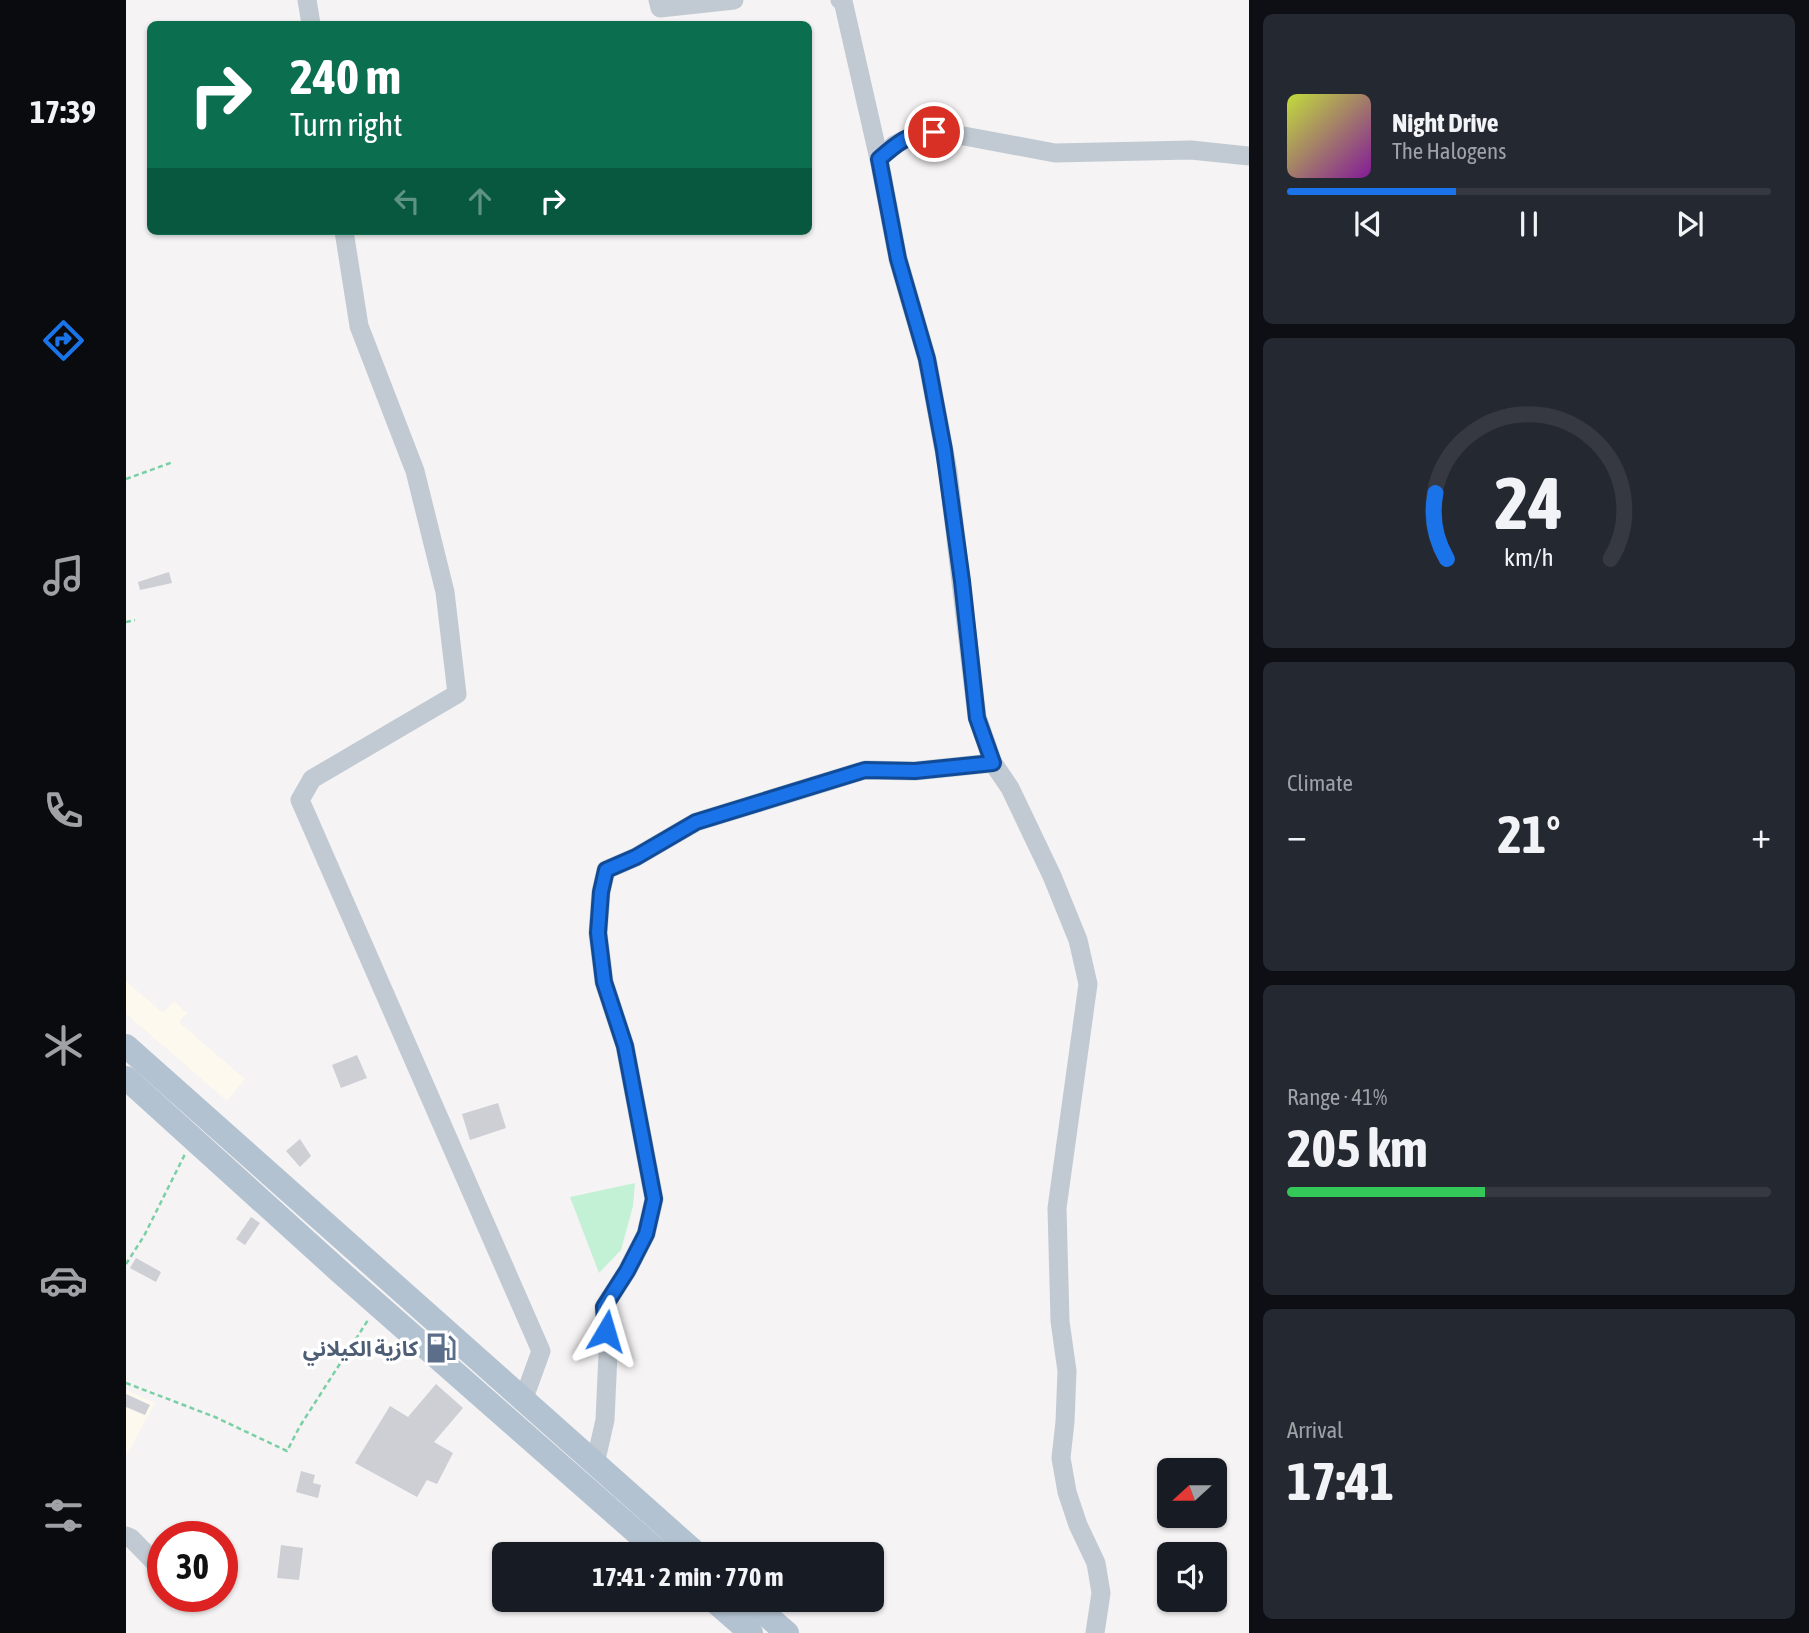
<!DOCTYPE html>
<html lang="en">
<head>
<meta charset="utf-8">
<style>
	body { margin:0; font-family:"Asap Condensed","Noto Sans Arabic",sans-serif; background:#242831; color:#f1f3f6; height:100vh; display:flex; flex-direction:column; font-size:26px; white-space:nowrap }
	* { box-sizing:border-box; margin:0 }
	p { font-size:23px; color:#9ea1a6 }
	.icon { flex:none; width:38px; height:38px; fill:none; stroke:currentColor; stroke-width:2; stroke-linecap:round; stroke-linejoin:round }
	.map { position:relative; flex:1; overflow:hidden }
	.side { display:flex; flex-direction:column; gap:14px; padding:14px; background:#0d0f14; width:560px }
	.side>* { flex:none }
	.banner { position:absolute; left:21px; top:21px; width:665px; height:214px; border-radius:10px; box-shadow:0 2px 5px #0004; background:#0b6e4f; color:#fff; overflow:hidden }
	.needle { width:46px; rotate:249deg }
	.tools { position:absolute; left:1031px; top:1458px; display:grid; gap:14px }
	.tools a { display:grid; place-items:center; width:70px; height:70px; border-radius:10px; background:#171b24; box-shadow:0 2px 5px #0004; font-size:35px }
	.speed { position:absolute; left:21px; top:1521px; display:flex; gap:14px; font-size:35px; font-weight:700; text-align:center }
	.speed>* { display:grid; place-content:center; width:91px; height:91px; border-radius:50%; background:#171b24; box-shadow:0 2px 5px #0004; line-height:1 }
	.speed .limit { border:10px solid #d22; background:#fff; color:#111 }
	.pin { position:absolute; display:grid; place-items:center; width:60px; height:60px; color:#fff; margin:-30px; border:4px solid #fff; border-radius:50%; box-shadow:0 2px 7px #0007 }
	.me { position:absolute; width:77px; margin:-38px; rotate:7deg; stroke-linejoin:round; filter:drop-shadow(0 0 5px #0008) }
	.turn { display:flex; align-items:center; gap:24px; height:147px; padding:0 28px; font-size:32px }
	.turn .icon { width:91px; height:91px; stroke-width:2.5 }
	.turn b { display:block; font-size:49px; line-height:60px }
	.lanes { display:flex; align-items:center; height:66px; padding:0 28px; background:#0003; justify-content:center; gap:35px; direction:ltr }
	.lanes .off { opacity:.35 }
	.big { font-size:52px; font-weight:700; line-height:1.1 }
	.side .card { flex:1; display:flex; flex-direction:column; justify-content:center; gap:10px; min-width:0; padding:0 24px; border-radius:10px; background:#242831 }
	.side .dial { align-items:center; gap:0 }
	.dial svg { height:182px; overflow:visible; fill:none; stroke:#363941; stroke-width:7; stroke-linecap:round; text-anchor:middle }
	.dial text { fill:#f1f3f6; stroke:none }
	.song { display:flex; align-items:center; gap:21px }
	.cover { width:84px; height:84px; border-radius:10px; background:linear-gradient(135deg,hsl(70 70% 55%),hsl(290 70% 35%)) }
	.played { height:7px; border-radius:4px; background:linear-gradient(90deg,#1a73e8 35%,#363941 35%) }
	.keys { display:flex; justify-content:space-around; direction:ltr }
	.heat { display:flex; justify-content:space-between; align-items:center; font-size:38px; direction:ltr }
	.charge { height:10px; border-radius:5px; background:linear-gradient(90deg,#34c759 41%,#363941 0) }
	.trip { position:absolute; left:366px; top:1542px; width:392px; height:70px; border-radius:10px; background:#171b24; box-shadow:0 2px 5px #0004; font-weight:700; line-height:70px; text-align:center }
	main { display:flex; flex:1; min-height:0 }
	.tabs { display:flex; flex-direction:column; width:126px; justify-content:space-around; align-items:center; background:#090b0e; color:#9ea1a6 }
	.tabs .icon { width:49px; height:49px }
	.tabs .current { color:#1a73e8 }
	.tabs b { font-size:32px; color:#f1f3f6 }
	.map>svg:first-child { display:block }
	.commercial { fill:#fdf9ef }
	.green { fill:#c3f1d5 }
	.building { fill:#cdcfd5 }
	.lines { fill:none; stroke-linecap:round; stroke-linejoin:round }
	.path { stroke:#7ad0a6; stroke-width:2.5; stroke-dasharray:5 3.5; stroke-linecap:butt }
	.minor { stroke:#c1cad2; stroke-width:19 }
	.major { stroke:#b3c2d1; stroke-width:24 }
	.route-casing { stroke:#114b97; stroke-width:18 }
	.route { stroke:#1a73e8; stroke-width:12 }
	.labels { text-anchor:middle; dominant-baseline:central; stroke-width:7; stroke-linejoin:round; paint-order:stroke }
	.service-label { font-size:21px; font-weight:bold; fill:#4e5e75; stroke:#fff; text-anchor:end }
</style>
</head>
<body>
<main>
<nav class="tabs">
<b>17:39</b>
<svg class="icon current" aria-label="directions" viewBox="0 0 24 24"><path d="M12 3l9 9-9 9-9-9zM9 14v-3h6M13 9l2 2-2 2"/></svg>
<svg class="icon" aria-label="music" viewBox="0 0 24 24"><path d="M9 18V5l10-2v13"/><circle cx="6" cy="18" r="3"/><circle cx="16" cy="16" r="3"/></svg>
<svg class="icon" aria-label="phone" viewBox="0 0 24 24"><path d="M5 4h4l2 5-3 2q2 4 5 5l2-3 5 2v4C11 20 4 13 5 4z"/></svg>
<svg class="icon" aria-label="climate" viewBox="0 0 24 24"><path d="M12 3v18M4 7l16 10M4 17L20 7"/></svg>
<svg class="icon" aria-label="car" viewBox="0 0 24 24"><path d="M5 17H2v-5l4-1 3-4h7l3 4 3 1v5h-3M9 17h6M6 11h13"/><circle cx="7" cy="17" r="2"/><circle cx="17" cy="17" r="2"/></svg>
<svg class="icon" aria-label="filters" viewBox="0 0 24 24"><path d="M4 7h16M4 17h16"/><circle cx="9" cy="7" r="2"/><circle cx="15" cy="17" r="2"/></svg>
</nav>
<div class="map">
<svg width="1123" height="1633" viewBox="0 0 1123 1633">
	<rect width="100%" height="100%" fill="#f5f3f3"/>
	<g class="commercial">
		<polygon points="0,981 37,1013 48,1001 61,1013 53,1022 119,1079 101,1101 0,1014"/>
		<polygon points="0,1390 29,1403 1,1455 0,1454"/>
	</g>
	<polygon class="green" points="509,1183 507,1206 495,1250 473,1273 444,1197"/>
	<g class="building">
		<polygon points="43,572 46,583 14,590 12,582"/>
		<polygon points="231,1055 241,1078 215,1088 206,1065"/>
		<polygon points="372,1103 380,1128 344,1140 336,1114"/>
		<polygon points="174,1139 185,1156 174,1167 160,1151"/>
		<polygon points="125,1217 134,1223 119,1245 110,1239"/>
		<polygon points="10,1258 35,1272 30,1282 4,1268"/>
		<polygon points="310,1384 337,1408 308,1442 327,1453 311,1484 301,1480 291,1497 229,1463 264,1406 282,1417"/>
		<polygon points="0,1394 24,1405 19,1415 0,1407"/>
		<polygon points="175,1471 189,1475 187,1483 195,1485 192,1498 170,1492"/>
		<polygon points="155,1545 177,1548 173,1580 151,1578"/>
	</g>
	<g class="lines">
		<g class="path">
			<polyline points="0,479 47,462"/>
			<polyline points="0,622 9,620"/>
			<polyline points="0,1264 18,1236 59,1154"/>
			<polyline points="0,1383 89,1417 161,1451 174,1426 242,1320"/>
		</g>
		<g class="minor">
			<polyline points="181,0 185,24"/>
			<polyline points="532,0 534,8 608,0"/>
			<polyline points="714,0 717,1 753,159 772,259 801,359 822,472 851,717 867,763 884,788 926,876 952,940 962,984 931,1208 934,1321 941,1371 939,1422 935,1458 941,1492 952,1525 970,1563 975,1593 969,1633"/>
			<polyline points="753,159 768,145 794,132 822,133 929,153 1065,150 1123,156"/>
			<polyline points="218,231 233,326 289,471 319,592 331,694 186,779 174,800 415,1351 398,1398"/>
			<polyline points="469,1464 479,1420 482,1354 478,1307 501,1271 520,1234 528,1199 499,1046 478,982 472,933 475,892 480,870 510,857 570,822 739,770 789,771 867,763"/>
			<polyline points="0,1536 5,1538 37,1571"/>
			<polyline points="57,1596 59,1599"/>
		</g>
		<g class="major">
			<polyline points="0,1046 571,1554"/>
			<polyline points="0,1078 212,1270 535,1554"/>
			<polyline points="587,1600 625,1633"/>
			<polyline points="623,1600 661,1633"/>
		</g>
	</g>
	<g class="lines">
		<g class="route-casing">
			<path id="route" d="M480,1331L478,1307L501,1271L520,1234L528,1199L499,1046L478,982L472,933L475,892L480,870L510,857L570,822L739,770L789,771L867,763L851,718L836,581L818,450L801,359L772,259L753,159C769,145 785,131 808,132"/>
		</g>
		<use href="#route" class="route"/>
	</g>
	<defs>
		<g id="fuel-bare" transform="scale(2.415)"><path d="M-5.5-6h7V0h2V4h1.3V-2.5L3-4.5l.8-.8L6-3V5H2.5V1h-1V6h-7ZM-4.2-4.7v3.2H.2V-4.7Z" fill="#5c6f8a" stroke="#fff" stroke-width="2.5" paint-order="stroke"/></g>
	</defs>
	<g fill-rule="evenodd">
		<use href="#fuel-bare" x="315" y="1348"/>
	</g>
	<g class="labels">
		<g class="service-label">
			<text x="292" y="1348">كازية الكيلاني</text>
		</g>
	</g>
</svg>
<div class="tools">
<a><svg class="needle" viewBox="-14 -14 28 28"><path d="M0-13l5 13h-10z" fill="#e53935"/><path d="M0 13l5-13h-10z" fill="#9ea1a6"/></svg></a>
<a><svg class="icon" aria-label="sound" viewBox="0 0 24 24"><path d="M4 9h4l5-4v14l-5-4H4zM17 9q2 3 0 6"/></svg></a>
</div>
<div class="speed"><div class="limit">30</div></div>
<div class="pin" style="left:808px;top:132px;background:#d93025"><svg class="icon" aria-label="arrive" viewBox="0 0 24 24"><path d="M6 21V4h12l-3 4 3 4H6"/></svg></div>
<svg class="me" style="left:480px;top:1331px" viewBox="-20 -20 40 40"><path d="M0-17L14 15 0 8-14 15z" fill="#1a73e8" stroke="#fff" stroke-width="4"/></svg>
<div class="trip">17:41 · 2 min · 770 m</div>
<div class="banner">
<div class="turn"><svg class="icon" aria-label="right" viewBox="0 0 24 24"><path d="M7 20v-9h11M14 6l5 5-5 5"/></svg><div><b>240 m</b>Turn right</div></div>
<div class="lanes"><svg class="icon off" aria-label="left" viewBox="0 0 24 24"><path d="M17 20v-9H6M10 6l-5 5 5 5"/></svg><svg class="icon off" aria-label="ahead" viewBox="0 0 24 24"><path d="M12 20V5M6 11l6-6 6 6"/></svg><svg class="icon" aria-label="right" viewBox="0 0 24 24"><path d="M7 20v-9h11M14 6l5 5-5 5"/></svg></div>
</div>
</div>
<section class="side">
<div class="card">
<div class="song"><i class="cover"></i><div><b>Night Drive</b><p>The Halogens</p></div></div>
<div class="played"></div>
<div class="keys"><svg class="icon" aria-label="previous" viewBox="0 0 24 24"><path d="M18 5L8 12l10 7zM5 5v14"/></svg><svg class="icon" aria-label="pause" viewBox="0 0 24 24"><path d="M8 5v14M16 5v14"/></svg><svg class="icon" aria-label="next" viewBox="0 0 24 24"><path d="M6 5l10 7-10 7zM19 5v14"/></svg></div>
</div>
<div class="card dial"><svg viewBox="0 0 100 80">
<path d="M14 69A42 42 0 1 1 86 69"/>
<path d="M14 69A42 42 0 0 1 9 40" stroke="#1a73e8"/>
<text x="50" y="56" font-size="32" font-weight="700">24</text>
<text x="50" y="72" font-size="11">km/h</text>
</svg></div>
<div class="card"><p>Climate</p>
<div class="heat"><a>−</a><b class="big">21°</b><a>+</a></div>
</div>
<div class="card"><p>Range · 41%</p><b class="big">205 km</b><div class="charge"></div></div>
<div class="card"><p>Arrival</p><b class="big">17:41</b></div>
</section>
</main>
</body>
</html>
